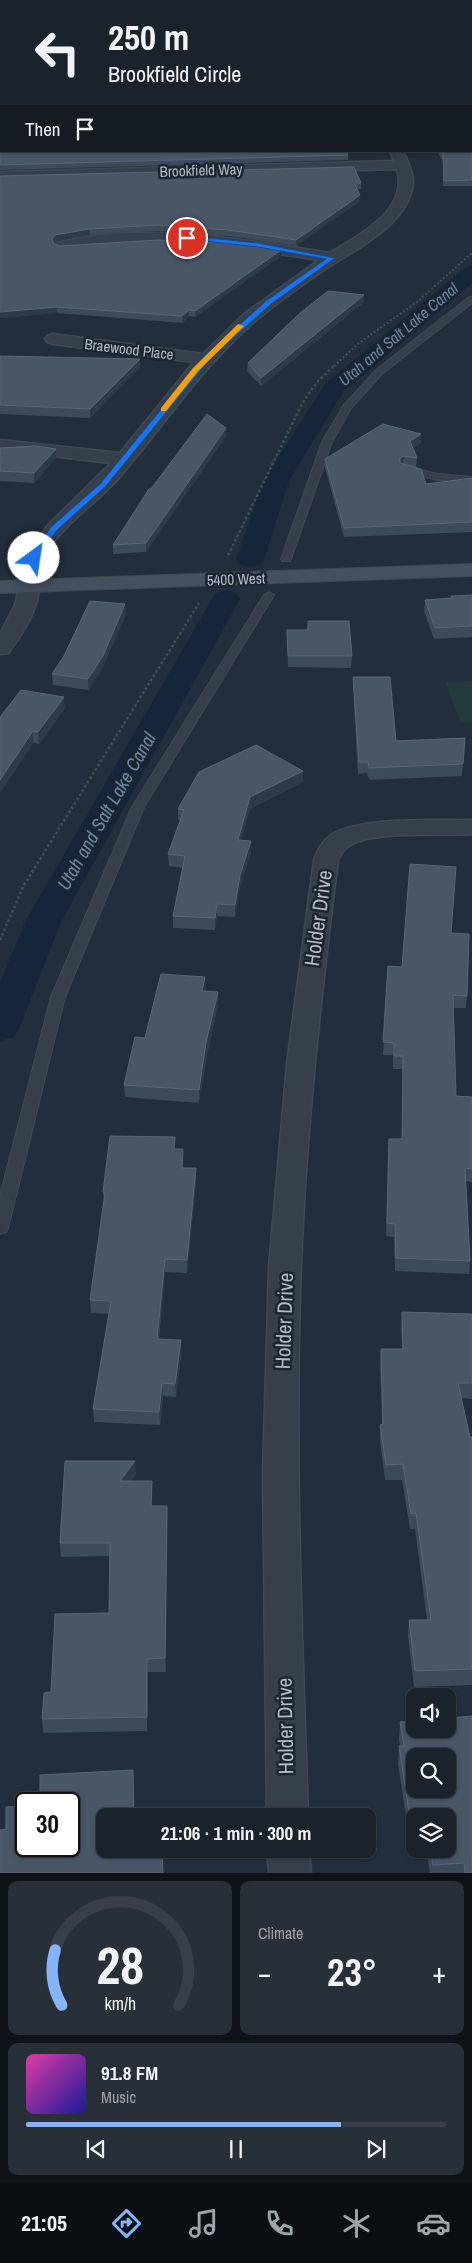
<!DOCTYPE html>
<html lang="en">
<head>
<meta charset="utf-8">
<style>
	body { margin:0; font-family:"Archivo Narrow",sans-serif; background:#272f38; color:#f1f3f6; height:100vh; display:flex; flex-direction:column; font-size:19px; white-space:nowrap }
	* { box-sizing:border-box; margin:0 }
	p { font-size:16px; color:#9fa4a9 }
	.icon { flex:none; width:28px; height:28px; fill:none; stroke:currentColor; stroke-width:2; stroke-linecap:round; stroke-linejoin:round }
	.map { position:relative; height:1873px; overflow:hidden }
	.panel { display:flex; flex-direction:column; gap:8px; padding:8px; background:#0e1318; flex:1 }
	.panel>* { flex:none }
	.top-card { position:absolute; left:0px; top:0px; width:472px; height:152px; box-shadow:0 1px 4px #0004,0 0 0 1px #383f48; background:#1a222c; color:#f1f3f6; overflow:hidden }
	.tools { position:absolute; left:406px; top:1688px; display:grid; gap:10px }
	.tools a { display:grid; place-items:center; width:50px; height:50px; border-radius:10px; background:#1a222c; box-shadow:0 1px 4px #0004,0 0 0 1px #383f48; font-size:25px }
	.speed { position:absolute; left:15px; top:1792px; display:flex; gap:10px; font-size:25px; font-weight:700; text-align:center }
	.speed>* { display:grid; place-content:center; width:65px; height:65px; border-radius:50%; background:#1a222c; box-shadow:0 1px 4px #0004,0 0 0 1px #383f48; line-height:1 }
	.speed .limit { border:2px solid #111; border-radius:8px; background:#fff; color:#111 }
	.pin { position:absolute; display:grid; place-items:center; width:42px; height:42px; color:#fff; margin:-21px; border:2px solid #fff; border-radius:50%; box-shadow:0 1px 5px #0007 }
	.me { position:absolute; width:55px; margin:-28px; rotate:31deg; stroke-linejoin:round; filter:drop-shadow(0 0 4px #0008) }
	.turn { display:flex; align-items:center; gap:18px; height:105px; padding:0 25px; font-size:22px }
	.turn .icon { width:65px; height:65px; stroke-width:2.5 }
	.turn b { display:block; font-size:35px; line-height:42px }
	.then { display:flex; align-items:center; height:48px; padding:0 25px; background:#0003; gap:10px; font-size:19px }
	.big { font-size:38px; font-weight:700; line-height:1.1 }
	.panel .card { flex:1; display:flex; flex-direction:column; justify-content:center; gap:8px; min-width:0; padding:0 18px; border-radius:10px; background:#272f38 }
	.panel .dial { align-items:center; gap:0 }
	.dial svg { height:130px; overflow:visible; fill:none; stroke:#383f48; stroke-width:7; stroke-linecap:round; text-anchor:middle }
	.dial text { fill:#f1f3f6; stroke:none }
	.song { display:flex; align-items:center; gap:15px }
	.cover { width:60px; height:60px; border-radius:8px; background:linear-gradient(135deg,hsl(320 70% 55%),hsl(240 70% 35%)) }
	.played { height:5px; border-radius:2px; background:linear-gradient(90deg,#86b4f8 75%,#383f48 75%) }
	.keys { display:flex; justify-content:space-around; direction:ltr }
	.heat { display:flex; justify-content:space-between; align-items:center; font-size:28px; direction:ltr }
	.panel .tiles { flex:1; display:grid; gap:8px; grid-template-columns:1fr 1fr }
	.card:last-child { grid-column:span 2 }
	.trip { position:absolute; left:96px; top:1808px; width:280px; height:50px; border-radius:10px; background:#1a222c; box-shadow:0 1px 4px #0004,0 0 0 1px #383f48; font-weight:700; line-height:50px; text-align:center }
	.tab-bar { display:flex; height:80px; justify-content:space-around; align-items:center; background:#0a0e12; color:#9fa4a9 }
	.tab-bar .icon { width:35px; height:35px }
	.tab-bar .active { color:#86b4f8 }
	.tab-bar b { font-size:22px; color:#f1f3f6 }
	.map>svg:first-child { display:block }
	.green { fill:#243a3c }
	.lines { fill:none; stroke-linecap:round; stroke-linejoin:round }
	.canal { fill:#162539; fill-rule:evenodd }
	.lane-casing { stroke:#3f4954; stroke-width:2 }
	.street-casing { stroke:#3f4954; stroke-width:3 }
	.secondary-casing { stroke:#3f4954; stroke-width:2 }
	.path-far2 { stroke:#3d5355; stroke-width:1; stroke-dasharray:2 2; stroke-linecap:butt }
	.path-far1 { stroke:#3d5355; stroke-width:2; stroke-dasharray:2 2; stroke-linecap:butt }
	.path { stroke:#3d5355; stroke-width:2.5; stroke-dasharray:2.5 2.5; stroke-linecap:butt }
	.lane { fill:#36404c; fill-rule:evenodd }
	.street { fill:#36404c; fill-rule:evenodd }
	.secondary { fill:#444f5f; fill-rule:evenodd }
	.wall { fill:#3d4a5a; fill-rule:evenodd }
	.shaded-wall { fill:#2d3a49 }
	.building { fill:#495666; stroke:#5a6675; fill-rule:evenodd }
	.route { fill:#1a73e8; stroke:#114b97 }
	.slow { fill:#f59e0b }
	.labels { text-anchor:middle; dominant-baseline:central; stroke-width:5; stroke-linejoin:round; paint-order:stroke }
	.far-street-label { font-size:15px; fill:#b2bac7; stroke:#1b2530 }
	.far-water-label { font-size:16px; font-style:italic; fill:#6a85a6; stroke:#1b2530 }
	.water-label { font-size:19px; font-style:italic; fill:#6a85a6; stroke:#1b2530 }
	.near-street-label { font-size:21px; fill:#b2bac7; stroke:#1b2530 }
</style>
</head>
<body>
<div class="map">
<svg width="472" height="1873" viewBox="0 0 472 1873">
	<rect width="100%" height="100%" fill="#222e3b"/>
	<polygon class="green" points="472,681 472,722 461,723 445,682"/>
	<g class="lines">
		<g class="canal">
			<polygon points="472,266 472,283 343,392 289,481 264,559 260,565 250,567 240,565 236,559 263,481 326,383 465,268"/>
			<polygon points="226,590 236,593 240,599 61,922 19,1029 14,1037 0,1041 0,983 25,922 212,599 216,593"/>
		</g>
		<g class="lane-casing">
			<g id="lane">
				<rect x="0" y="96" width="1" height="4"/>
				<polygon points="469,297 472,297 472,303 382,374 351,408 332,442 291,559 290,561 282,561 281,559 322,442 344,405 376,370"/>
				<polygon points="406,467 438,474 472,477 472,483 438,480 403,472 403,468"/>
				<polygon points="269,592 274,595 144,807 65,997 8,1228 6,1232 0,1234 0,1196 51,997 132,807 264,595"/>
			</g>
		</g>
		<g class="street-casing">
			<g id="street">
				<path d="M390,151H403C408,163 416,176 412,190C401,229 357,248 327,268C299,287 271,307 246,329C197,374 161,429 118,479C97,503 67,521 49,549C41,563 41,581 38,596C33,618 21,636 8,653L0,654V634L15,605L27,553L49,524L111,463L0,450V440L120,453L194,362L53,344L47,342L45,339L47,336L53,334L203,354L244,314L319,260C232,246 148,237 61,250L56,249L54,246L56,243C145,221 241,239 330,253C359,235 409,211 397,169L0,180V172L394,161Z"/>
				<path d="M472,820V834C442,836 374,831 350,845C344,849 341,853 338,860C321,995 306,1131 301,1267C294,1450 302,1633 308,1816H267L263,1473L269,1267L287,1064L314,860C317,851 323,841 331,835C362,816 436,821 472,820Z"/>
				<polygon points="267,1849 309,1849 311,1873 269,1873"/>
			</g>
		</g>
		<g class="secondary-casing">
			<g id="secondary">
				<rect x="471" y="122" width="1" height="8"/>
				<rect x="0" y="123" width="1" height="8"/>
				<polygon points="472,564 472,576 0,593 0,581"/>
			</g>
		</g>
		<g class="path-far2">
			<polyline points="165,0 170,1"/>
			<polyline points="259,1 311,0"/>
		</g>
		<polyline class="path-far1" points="334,366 359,343 417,302 472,253"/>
		<g class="path">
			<polyline points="228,555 303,402 317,382 335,365"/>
			<polyline points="0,940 24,885 199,603"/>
		</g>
		<use href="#lane" class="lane"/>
		<use href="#street" class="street"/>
		<use href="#secondary" class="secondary"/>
	</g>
	<g class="wall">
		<polygon points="0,0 1,1 1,72 0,72"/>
		<polygon points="472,149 472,186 443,186 443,161 437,151 471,151"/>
		<polygon points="0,152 348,155 348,160 0,170"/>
		<polygon points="0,176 361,183 361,189 357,189 360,195 360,201 296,246 228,236 158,231 90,235 56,241 54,243 60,246 281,256 195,317 189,316 183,323 57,313 0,318"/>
		<polygon points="364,295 363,303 261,386 247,371 248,363"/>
		<polygon points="0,356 140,359 140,367 90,418 0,414"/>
		<polygon points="226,436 146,552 113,554 113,545 151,489"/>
		<polygon points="421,443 413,448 417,458 416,467 426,484 472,478 472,532 344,537 325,468 325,459"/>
		<polygon points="0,448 56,458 34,483 0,481"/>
		<polygon points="472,595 472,637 434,639 424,611 425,600 451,598 451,596"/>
		<polygon points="126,614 103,667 88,690 53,685 52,674"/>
		<polygon points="308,621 352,656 351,668 288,667 287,630 307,630"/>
		<polygon points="353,677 396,741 465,738 462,776 369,780 367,773 358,774 353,688"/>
		<polygon points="65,708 39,744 33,743 0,793 0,717"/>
		<polygon points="303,782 250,809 241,840 251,841 251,853 240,887 235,917 217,916 215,930 173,928 173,916 183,868 169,866 168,854 180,821 178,820 178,809"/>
		<polygon points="451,933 467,996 466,1008 453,1008 456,1096 472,1097 472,1182 466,1181 470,1261 469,1274 395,1271 394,1237 386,1236 388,1152 389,1139 402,1139 403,1069 393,1069 393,1055 383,1055 388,966 402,967"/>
		<polygon points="206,989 205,991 218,992 218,1005 207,1055 199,1103 125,1097 124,1085 145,1038"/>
		<polygon points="175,1149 183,1162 183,1168 196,1181 187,1273 165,1272 159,1339 181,1354 176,1397 163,1396 160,1425 94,1422 93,1409 109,1314 91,1313 90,1300 104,1203 103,1192"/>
		<polygon points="402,1312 472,1314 472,1399 461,1398 470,1437 472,1437 472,1685 414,1687 408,1636 409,1620 427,1620 415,1529 410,1529 402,1480 385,1480 380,1440 380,1425 382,1424 380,1364 381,1349 402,1349 401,1328"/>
		<polygon points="136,1474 131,1481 152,1481 152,1506 167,1506 166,1672 148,1672 147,1731 43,1733 42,1719 51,1692 109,1613 110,1556 61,1557 60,1543"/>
		<path d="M472,1716V1873H430L426,1849H448V1816H415V1829H408L398,1764L399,1746H400L399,1739L400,1722L415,1721V1729H448V1718ZM415,1756H448V1789H415Z"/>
	</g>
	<g class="shaded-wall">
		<polygon points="360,195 360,201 296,246 296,240"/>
		<polygon points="89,229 90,235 56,241 52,245 52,239 55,235"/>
		<polygon points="281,250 281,256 195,317 195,311"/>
		<polygon points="364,295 363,303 261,386 261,378"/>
		<polygon points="57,307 57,313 0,318 0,312"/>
		<polygon points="189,310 189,316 183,323 182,316"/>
		<polygon points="140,359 140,367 90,418 90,409"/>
		<polygon points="226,428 226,436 146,552 146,543"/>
		<polygon points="421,434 421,443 410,450 410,441"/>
		<polygon points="56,449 56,458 34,483 34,473"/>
		<polygon points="404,456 403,465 399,467 400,458"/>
		<polygon points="125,604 126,614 103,667 88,690 88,679"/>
		<polygon points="64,697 65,708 39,744 38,732"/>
		<polygon points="33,731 33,743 0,793 0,780"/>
		<polygon points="303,771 303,782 250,809 238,852 238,840 250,797"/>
		<polygon points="251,841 251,853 240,887 235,917 235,905 240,875"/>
		<polygon points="217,904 217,916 215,930 215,918"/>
		<polygon points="205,977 206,989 202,1004 202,991"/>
		<polygon points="218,992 218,1005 207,1055 199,1103 199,1090 206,1042"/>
		<polygon points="196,1168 196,1181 187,1273 187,1260"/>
		<polygon points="165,1259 165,1272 157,1352 157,1339"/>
		<polygon points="181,1340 181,1354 176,1397 175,1384"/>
		<polygon points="162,1383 163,1396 160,1425 159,1412"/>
		<polygon points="135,1461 136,1474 121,1495 120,1481"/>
		<polygon points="152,1481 152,1519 151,1506"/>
		<polygon points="167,1506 168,1519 166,1672 165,1658"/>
		<polygon points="147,1659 148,1672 147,1731"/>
	</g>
	<g class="building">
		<polygon points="0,0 147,0 154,1 1,1 1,63 0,63"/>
		<polygon points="471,148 472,149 472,180 444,181 443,155 441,151 471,151"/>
		<polygon points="13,151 346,151 348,155 0,165 0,152"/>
		<polygon points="354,167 361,183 354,183 360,195 296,240 228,230 158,225 89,229 55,235 52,239 54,244 60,246 158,240 222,243 281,250 195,311 189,310 182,316 57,307 0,312 0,176"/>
		<polygon points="328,291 364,295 261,378 248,363 300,313"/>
		<polygon points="0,356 140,359 90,409 0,405"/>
		<polygon points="207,414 226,428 146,543 113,545 149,489 151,489"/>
		<polygon points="383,424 421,434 410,441 417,458 404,456 400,458 400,463 421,469 426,484 472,478 472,522 344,528 325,459"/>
		<polygon points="35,446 56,449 34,473 0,471 0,448"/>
		<polygon points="472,595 472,626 435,628 425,600 452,598 451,596"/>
		<polygon points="90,601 125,604 103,656 88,679 52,674 64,656"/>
		<polygon points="308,621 349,621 352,656 288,656 287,630 308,630"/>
		<polygon points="353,677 390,677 396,741 465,738 463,764 369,768 368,762 359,762"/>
		<polygon points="21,690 64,697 38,732 33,731 0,780 0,717"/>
		<polygon points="256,745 303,771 250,797 238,840 251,841 240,875 235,905 217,904 215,918 173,916 185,856 168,854 184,810 178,809 199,772"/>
		<polygon points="410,864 456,867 451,933 469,934 467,996 453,995 456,1096 472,1097 472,1169 465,1168 470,1261 396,1258 395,1224 387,1223 389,1139 402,1139 403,1056 394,1056 394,1043 383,1042 388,966 402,967"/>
		<polygon points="161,974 205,977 202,991 218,992 206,1042 199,1090 124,1085 135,1037 145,1038"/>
		<polygon points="110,1136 175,1137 174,1149 183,1149 182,1168 196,1168 187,1260 165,1259 157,1339 181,1340 175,1384 162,1383 159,1412 93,1409 111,1301 90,1300 105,1193 103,1192"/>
		<polygon points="402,1312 472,1314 472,1383 458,1383 470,1437 472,1437 472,1669 415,1671 409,1620 431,1620 416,1513 411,1514 403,1464 386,1465 380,1425 383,1424 381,1349 403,1349"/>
		<polygon points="65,1461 135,1461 120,1481 152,1481 151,1506 167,1506 165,1658 147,1659 147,1717 42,1719 44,1693 51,1692 55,1614 109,1613 110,1543 60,1543"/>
		<path d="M472,1716V1873H465L464,1863L433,1865L430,1849H448V1816H425L424,1810L409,1812L399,1746H404L400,1722L415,1721V1729H448V1718ZM415,1756H448V1789H415Z"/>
		<polygon points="133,1770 134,1816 105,1816 105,1849 162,1849 163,1873 0,1873 0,1830 6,1829 6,1807 26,1806 26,1846 69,1846 69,1804 40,1804 40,1775"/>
	</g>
	<polygon class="route" points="187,236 258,243 335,258 271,304 209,360 105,487 57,530 38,560 31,560 30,558 51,527 100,484 204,357 266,301 326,259 258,247 185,239"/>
	<polygon class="slow" points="238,324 244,326 198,371 166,411 161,411 161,408 193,368"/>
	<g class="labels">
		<g class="far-street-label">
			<text transform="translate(201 170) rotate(-2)">Brookfield Way</text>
			<text transform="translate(129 349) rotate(7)">Braewood Place</text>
			<text transform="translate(236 579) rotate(-2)">5400 West</text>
		</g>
		<g class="far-water-label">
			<text transform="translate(398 334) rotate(-40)">Utah and Salt Lake Canal</text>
		</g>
		<g class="water-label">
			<text transform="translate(106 811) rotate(-60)">Utah and Salt Lake Canal</text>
		</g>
		<g class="near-street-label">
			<text transform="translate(318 918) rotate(-82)">Holder Drive</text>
			<text transform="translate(284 1321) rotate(-88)">Holder Drive</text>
			<text transform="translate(285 1726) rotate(-91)">Holder Drive</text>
		</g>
	</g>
</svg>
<div class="tools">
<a><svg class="icon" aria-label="sound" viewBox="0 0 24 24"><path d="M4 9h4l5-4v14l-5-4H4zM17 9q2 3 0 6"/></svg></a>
<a><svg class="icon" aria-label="search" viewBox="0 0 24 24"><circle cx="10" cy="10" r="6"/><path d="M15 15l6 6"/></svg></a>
<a><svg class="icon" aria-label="layers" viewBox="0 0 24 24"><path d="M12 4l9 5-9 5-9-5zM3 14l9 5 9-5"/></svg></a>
</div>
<div class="speed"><div class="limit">30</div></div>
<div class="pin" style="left:187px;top:238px;background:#d93025"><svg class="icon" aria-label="arrive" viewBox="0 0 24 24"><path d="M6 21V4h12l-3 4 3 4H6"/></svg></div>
<svg class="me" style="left:34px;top:558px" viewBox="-20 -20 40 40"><circle r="19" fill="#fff"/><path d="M0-13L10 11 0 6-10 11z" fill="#1a73e8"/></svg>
<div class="trip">21:06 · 1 min · 300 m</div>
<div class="top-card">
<div class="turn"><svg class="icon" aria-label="left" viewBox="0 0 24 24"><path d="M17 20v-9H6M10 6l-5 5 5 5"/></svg><div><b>250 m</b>Brookfield Circle</div></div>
<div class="then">Then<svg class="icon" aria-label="arrive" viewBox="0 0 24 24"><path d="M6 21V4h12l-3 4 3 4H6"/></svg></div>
</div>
</div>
<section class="panel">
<div class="tiles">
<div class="card dial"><svg viewBox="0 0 100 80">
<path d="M14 69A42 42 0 1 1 86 69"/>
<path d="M14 69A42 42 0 0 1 10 35" stroke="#86b4f8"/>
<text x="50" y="56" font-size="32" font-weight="700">28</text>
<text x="50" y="72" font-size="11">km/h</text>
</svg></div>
<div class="card"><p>Climate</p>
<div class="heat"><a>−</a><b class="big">23°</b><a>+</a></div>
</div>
<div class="card">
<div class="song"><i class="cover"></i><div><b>91.8 FM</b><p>Music</p></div></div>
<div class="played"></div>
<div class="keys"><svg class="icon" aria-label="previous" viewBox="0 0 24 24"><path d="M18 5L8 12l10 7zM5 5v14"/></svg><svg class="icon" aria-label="pause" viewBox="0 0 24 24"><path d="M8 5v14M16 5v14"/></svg><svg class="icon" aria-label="next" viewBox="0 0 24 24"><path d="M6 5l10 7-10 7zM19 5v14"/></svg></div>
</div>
</div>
</section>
<nav class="tab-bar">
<b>21:05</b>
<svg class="icon active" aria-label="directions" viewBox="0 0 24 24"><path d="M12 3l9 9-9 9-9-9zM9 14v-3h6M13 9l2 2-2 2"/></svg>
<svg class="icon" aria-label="music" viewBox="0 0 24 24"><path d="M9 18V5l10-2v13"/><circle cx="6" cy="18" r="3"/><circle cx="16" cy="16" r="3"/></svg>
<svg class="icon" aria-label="phone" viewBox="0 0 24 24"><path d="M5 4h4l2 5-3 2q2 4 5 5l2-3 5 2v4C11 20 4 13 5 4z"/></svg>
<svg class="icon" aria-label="climate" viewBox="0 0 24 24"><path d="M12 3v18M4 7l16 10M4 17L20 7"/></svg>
<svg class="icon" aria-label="car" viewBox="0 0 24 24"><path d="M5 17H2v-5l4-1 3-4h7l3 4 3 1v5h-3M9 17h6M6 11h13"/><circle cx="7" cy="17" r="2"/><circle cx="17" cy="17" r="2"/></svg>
</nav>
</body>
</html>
